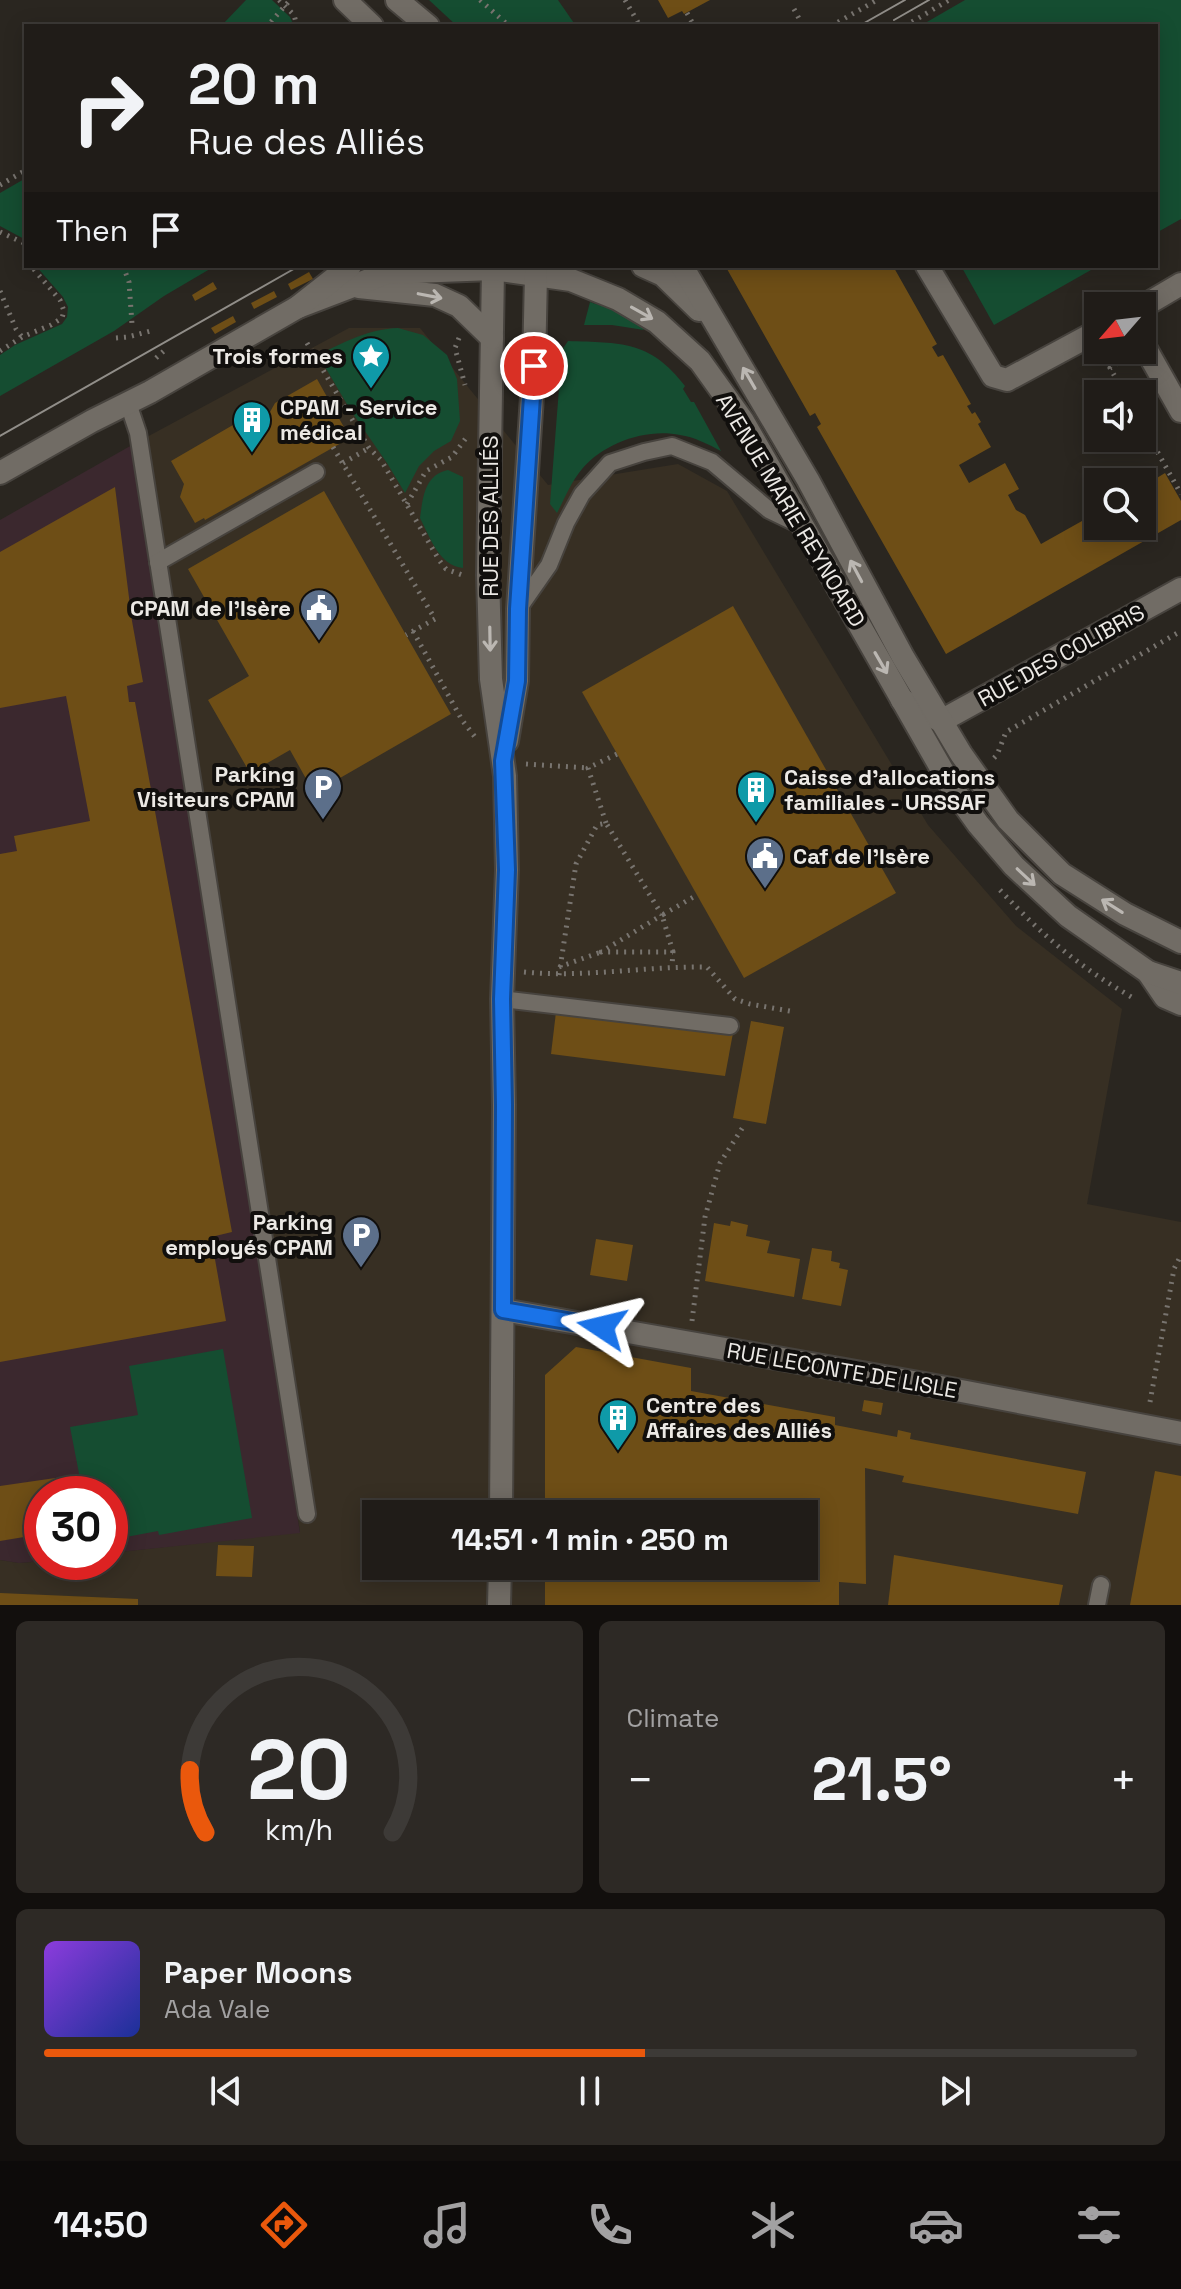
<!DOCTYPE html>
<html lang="en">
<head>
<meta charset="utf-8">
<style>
	body { margin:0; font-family:"Space Grotesk",sans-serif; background:#2d2925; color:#f1f3f6; height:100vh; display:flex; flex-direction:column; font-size:30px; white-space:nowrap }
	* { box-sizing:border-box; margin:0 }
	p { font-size:26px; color:#a2a1a2 }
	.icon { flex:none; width:44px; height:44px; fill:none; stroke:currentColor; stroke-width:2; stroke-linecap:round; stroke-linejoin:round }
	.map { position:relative; height:1605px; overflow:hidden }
	.sheet { display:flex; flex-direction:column; gap:16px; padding:16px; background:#120f0d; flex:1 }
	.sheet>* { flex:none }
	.hud { position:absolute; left:24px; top:24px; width:1134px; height:244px; border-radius:0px; box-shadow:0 4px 20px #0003,0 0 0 2px #3d3a37; background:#201c18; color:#f1f3f6; overflow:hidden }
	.needle { width:52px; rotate:242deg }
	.tools { position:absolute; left:1084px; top:292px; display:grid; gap:16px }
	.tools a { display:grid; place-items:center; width:72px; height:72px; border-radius:0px; background:#201c18; box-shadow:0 4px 20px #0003,0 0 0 2px #3d3a37; font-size:40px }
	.speed { position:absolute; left:24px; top:1476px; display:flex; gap:16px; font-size:40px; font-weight:700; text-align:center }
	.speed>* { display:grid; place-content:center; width:104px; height:104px; border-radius:50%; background:#201c18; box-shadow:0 4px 20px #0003,0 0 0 2px #3d3a37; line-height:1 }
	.speed .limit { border:12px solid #d22; background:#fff; color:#111 }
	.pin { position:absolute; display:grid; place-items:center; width:68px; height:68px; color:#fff; margin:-34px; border:4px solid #fff; border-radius:50%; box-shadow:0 2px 8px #0007 }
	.me { position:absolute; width:88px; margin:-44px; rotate:280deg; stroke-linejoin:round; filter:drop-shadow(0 0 6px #0008) }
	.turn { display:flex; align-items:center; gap:28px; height:168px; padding:0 32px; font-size:36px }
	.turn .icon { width:104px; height:104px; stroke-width:2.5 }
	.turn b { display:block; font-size:56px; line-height:68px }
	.then { display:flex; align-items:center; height:76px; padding:0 32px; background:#0003; gap:16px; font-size:30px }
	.big { font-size:60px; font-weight:700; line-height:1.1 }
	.sheet .widget { flex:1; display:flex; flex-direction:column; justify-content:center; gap:12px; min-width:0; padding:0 28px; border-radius:12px; background:#2d2925 }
	.sheet .dial { align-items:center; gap:0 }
	.dial svg { height:208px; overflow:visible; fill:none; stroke:#3d3a37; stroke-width:7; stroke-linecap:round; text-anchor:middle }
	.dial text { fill:#f1f3f6; stroke:none }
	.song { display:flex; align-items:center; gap:24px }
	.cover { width:96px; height:96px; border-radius:12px; background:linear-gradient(135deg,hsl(270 70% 55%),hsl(230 70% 35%)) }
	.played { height:8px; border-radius:4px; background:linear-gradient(90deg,#ea580c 55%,#3d3a37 55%) }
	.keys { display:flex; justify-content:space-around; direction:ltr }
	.heat { display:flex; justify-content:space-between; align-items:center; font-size:44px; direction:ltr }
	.sheet .tiles { flex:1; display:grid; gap:16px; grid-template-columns:1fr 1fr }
	.widget:last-child { grid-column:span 2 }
	.trip { position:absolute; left:362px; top:1500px; width:456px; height:80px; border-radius:0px; background:#201c18; box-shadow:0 4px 20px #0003,0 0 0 2px #3d3a37; font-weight:700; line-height:80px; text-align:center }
	.dock { display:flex; height:128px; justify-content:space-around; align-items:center; background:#0d0b0a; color:#a2a1a2 }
	.dock .icon { width:56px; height:56px }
	.dock .active { color:#ea580c }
	.dock b { font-size:36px; color:#f1f3f6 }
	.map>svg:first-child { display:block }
	.built { fill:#372f23; fill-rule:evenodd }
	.education { fill:#3b282e }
	.green { fill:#154d31 }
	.building { fill:#6e4e16 }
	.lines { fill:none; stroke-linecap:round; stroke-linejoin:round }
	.service-casing { stroke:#47433e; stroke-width:20 }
	.minor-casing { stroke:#47433e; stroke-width:26 }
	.tertiary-casing { stroke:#47433e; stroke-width:26 }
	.secondary-casing { stroke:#47433e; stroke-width:26 }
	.path { stroke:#78746f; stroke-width:5; stroke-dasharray:2 6; stroke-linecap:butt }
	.service { stroke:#716c65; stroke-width:16 }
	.minor { stroke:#716c65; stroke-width:22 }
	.tertiary { stroke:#716c65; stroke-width:22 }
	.secondary { stroke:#716c65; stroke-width:22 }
	.tram { stroke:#918e89; stroke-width:2 }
	.path-bridge { stroke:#78746f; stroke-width:5; stroke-dasharray:2 6; stroke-linecap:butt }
	.oneway { stroke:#bbb7b2 }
	.route-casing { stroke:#114b97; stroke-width:20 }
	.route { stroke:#1a73e8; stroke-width:14 }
	.labels { text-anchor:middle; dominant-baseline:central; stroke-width:8; stroke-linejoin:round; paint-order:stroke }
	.poi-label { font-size:22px; font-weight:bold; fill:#ece9e5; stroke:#110f0d; text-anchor:end }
	.street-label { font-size:22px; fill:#ece9e5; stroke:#110f0d }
</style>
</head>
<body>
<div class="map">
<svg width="1181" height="1605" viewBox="0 0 1181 1605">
	<rect width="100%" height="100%" fill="#2a2620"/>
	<path class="built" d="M349,328H420L548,485L678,464L727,491L928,825L1016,926L1122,1009L1087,1204L1181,1222V1605H0V1560L19,1563L42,1561L110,1562V1553L300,1532L132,445ZM376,1514H804V1566H376Z"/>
	<polygon class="education" points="132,445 300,1533 110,1553 110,1494 42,1494 42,1561 19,1563 0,1560 0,520"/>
	<g class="green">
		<polygon points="246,0 272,0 290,17 294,26 221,26"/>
		<polygon points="429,0 558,0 576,26 457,26"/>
		<polygon points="965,0 1181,0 1181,219 1156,233 1156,26 920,26"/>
		<polygon points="26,178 26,240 0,226 0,193"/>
		<polygon points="36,266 215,266 164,296 114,331 0,396 0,355 15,345 62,324 67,317 68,307 63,297"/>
		<polygon points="961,266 1098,266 994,325"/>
		<path d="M590,302C607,308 634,314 644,330L612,325H584Z"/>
		<path d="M398,328L423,335L447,355L457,379L460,421L451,441L434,451L419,466L405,493L387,463L351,411L318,355C344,342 369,329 398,328Z"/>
		<path d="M568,341C620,343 650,340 685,386L683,389L691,402H694L721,451C708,444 694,437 680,435C646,428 604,443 582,469C571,482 565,498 557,513L550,504L562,350Z"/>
		<path d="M448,470L463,477V568C439,566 430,537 420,518C423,498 424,475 448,470Z"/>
		<polygon points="223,1349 252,1518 159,1535 158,1531 110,1540 110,1494 83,1494 70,1427 138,1415 129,1366"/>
	</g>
	<g class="building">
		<polygon points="658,0 710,0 684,14 682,11 668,18"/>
		<polygon points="732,266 893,266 937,344 932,347 938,357 943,355 971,404 967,406 972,414 975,412 981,422 978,424 991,447 959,465 969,483 1005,463 1019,489 1008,495 1016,510 1025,515 1041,544 1098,512 1098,526 1142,526 1142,487 1165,473 1181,501 1181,520 946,654 817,427 821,424 815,413 810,416 727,269"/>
		<polygon points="309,272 313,279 291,290 288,284"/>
		<polygon points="213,282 217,289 195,301 192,295"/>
		<polygon points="274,291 277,297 254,309 251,303"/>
		<polygon points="233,316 236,322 215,334 211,328"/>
		<polygon points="317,379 350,438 205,520 204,518 195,523 180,497 184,484 171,461 245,418 248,424 270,412 275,403"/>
		<polygon points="115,487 132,621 143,682 127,686 129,702 135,702 232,1232 211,1237 226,1321 0,1362 0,854 17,851 14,836 90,821 66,696 0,708 0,552"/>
		<polygon points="324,491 451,714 314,793 290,750 250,773 208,700 249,676 188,569"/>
		<polygon points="733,606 896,893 744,978 582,692"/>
		<polygon points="556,1012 733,1033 725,1076 551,1054"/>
		<polygon points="751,1021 784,1027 766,1124 733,1118"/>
		<polygon points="731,1221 748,1225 746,1236 770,1241 767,1253 800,1259 794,1297 705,1281 714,1223 730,1226"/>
		<polygon points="596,1239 633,1245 627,1281 590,1275"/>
		<polygon points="812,1248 832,1251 831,1261 840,1263 839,1268 848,1270 841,1306 802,1299"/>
		<polygon points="576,1347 691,1368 691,1391 835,1417 835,1425 897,1437 898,1430 911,1433 910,1439 1086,1472 1078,1514 902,1482 904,1476 865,1468 866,1584 839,1582 839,1605 545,1605 545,1566 804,1566 804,1514 545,1514 545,1375"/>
		<polygon points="864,1400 883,1403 881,1415 862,1411"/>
		<polygon points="1155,1471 1181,1476 1181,1605 1130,1605"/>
		<polygon points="76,1475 79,1494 42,1494 42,1534 0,1541 0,1486"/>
		<polygon points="218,1545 254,1546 252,1577 216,1576"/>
		<polygon points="894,1555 1063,1585 1059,1605 888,1605"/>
		<polygon points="0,1593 138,1599 138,1605 0,1605"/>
	</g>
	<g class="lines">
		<g class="service-casing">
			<g id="service">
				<polyline points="128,403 138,433 307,1514"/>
				<polyline points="158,562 316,472"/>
				<polyline points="519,608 549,565 566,523 582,494 610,463 644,452 672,446 712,462 769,510 802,526"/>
				<polyline points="502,999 730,1026"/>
				<polyline points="1097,1605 1101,1585"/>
			</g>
		</g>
		<g class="minor-casing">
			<g id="minor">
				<polyline points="927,266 993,376 1007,380 1098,331"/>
				<polyline points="1142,307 1181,284"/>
				<polyline points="1142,342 1181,411"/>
				<polyline points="902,700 941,721 1181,589"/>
				<polyline points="1148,972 1165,997 1181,1004"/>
				<polyline points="503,1310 930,1385 1181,1433"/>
			</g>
		</g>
		<g class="tertiary-casing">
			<g id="tertiary">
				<polyline points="345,0 372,26"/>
				<polyline points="397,0 428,26"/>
			</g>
		</g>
		<g class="secondary-casing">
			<g id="secondary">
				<polyline points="643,266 663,275 699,310"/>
				<polyline points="682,266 808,480 903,657 961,754 1008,820 1062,874 1125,914 1181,942"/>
				<polyline points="493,269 488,575 491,679 505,776 507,870 502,999 504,1105 501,1514"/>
				<polyline points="359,287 435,295 459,306 492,338"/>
				<polyline points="298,307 387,273 493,269 571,280 618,299 657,322 700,361 743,421 953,789 978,824 1014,866 1068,916 1148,972 1181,983"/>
				<polyline points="0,473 92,421 150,392 298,307 350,266"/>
				<polyline points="507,741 517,681 518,609 534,366 536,274"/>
				<polyline points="499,1605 500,1566"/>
			</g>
		</g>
		<g class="path">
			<polyline points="279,0 294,15 297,26"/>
			<polyline points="480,0 509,26"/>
			<polyline points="625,0 640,26"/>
			<polyline points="794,9 803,26"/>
			<polyline points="687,13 694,26"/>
			<polyline points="267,26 271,22"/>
			<polyline points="831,26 877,0"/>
			<polyline points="905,26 949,0"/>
			<polyline points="0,185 26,170"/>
			<polyline points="0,232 24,243 26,251"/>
			<polyline points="123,266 129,282 132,324"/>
			<polyline points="223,266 225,269"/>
			<polyline points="0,291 16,329 22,337"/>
			<polyline points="116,338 128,337 154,330"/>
			<polyline points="459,338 455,348 465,385"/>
			<polyline points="307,343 369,448 381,460 439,560 446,569 465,576"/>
			<polyline points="0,351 22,337 51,325 62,318 64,311 60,300 31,266"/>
			<polyline points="156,358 166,349"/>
			<polyline points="1125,359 1110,368 1125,394"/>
			<polyline points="1142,424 1181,494"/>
			<polyline points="333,447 435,619 406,635"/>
			<polyline points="343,463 369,448"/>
			<polyline points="407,504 426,471 452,457 466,438"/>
			<polyline points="413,631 462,720 475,737"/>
			<polyline points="994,758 997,755 1006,732 1181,631"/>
			<polyline points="526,764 588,768"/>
			<polyline points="606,823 588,768 617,754"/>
			<path d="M1000,890C1044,937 1079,967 1135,999"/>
			<polyline points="673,952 662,915 697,895"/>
			<polyline points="559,967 601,952"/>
			<path d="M524,972C585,978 646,966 707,967L735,999L750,1004L795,1012"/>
			<polyline points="559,975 576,864 597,825 606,823 662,915 601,952 673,952 672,966"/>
			<polyline points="692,1321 705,1217 720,1163 743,1127"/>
			<polyline points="1150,1402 1174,1269 1181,1255"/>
		</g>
		<use href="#service" class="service"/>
		<use href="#minor" class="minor"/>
		<use href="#tertiary" class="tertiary"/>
		<use href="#secondary" class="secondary"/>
		<g class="tram">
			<polyline points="894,20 929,0"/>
			<polyline points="859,26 905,0"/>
			<polyline points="0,436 299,266"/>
		</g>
		<polyline class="path-bridge" points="271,22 290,0"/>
	</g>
	<defs><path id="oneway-shaft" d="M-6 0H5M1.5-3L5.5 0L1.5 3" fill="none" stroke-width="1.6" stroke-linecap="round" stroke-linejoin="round" transform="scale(2)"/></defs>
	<g class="oneway">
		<use href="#oneway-shaft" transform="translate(430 296) rotate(11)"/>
		<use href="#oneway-shaft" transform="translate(642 313) rotate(29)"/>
		<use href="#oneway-shaft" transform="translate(749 378) rotate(-120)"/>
		<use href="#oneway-shaft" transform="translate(856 571) rotate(-118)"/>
		<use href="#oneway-shaft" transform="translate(490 639) rotate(89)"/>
		<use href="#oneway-shaft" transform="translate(881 663) rotate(60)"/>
		<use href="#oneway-shaft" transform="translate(1026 877) rotate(43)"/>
		<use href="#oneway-shaft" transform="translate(1112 906) rotate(-148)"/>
	</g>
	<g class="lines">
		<g class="route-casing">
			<polyline id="route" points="534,366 518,609 517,681 503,761 507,870 502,999 504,1105 503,1310 602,1327"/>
		</g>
		<use href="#route" class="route"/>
	</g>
	<defs>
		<g id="sight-pin" transform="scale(2)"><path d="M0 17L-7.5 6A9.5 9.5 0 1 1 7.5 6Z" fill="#0f9aa8" stroke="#110f0d"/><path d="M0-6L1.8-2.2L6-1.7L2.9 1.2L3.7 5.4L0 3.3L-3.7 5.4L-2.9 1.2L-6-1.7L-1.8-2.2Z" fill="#fff"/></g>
		<g id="building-pin" transform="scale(2)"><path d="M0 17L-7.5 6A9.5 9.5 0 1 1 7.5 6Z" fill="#0f9aa8" stroke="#110f0d"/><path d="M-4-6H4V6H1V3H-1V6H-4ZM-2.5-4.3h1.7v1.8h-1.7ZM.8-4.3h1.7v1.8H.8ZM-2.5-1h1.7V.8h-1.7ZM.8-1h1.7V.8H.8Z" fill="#fff"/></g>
		<g id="civic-pin" transform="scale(2)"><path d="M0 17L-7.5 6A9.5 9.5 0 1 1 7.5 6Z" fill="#5c6f8a" stroke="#110f0d"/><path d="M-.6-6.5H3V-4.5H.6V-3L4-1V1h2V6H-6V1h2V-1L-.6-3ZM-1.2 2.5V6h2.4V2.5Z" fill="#fff"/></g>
		<g id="parking-pin" transform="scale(2)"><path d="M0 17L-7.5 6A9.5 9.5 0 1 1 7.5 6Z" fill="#5c6f8a" stroke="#110f0d"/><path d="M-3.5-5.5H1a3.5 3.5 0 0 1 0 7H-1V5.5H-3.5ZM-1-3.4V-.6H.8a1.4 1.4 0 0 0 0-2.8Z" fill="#fff"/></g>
	</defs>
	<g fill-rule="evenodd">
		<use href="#sight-pin" x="371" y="356"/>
		<use href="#building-pin" x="252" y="420"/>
		<use href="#civic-pin" x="319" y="608"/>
		<use href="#parking-pin" x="323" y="787"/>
		<use href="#building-pin" x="756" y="790"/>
		<use href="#civic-pin" x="765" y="856"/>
		<use href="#parking-pin" x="361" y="1235"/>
		<use href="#building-pin" x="618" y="1418"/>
	</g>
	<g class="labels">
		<g class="poi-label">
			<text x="343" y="356">Trois formes</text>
			<text x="280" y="407" text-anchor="start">CPAM - Service<tspan x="280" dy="25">médical</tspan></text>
			<text x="291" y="608">CPAM de l'Isère</text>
			<text x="295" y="774">Parking<tspan x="295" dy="25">Visiteurs CPAM</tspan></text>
			<text x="784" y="777" text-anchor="start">Caisse d'allocations<tspan x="784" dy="25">familiales - URSSAF</tspan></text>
			<text x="793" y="856" text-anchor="start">Caf de l'Isère</text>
			<text x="333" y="1222">Parking<tspan x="333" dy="25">employés CPAM</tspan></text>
			<text x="646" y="1405" text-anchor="start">Centre des<tspan x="646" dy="25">Affaires des Alliés</tspan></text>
		</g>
		<g class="street-label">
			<text transform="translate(791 510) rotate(59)">AVENUE MARIE REYNOARD</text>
			<text transform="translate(490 516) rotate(-90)">RUE DES ALLIÉS</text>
			<text transform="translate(1061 655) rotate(-29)">RUE DES COLIBRIS</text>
			<text transform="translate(842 1370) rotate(10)">RUE LECONTE DE LISLE</text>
		</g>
	</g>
</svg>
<div class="tools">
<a><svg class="needle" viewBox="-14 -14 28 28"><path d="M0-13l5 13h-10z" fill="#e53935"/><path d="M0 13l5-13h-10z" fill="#a2a1a2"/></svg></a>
<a><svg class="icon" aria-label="sound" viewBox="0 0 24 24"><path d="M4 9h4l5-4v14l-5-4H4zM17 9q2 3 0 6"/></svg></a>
<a><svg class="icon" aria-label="search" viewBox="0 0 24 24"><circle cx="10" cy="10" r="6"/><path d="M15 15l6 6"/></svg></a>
</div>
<div class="speed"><div class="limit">30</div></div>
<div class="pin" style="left:534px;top:366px;background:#d93025"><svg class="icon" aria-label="arrive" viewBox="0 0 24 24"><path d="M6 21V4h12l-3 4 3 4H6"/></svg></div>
<svg class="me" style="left:602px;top:1327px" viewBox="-20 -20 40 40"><path d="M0-17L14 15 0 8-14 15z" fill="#1a73e8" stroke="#fff" stroke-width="4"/></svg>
<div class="trip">14:51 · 1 min · 250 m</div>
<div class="hud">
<div class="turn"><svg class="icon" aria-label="right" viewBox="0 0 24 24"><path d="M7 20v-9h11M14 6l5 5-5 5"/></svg><div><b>20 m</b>Rue des Alliés</div></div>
<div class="then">Then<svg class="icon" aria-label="arrive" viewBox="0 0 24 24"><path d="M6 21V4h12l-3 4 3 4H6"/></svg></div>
</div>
</div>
<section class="sheet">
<div class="tiles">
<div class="widget dial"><svg viewBox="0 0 100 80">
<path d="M14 69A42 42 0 1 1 86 69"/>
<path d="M14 69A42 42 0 0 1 8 45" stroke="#ea580c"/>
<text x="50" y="56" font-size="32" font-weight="700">20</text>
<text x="50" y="72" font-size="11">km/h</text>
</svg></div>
<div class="widget"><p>Climate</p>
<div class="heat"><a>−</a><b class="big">21.5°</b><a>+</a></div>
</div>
<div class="widget">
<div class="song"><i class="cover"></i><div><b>Paper Moons</b><p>Ada Vale</p></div></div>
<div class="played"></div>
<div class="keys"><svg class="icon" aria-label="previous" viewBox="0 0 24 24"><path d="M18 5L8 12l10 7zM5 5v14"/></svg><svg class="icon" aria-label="pause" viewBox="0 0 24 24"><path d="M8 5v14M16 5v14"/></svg><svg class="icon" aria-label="next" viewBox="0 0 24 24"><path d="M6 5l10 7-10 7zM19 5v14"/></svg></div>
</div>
</div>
</section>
<nav class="dock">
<b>14:50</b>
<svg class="icon active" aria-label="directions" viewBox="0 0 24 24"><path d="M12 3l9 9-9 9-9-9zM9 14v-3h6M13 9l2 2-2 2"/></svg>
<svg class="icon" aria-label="music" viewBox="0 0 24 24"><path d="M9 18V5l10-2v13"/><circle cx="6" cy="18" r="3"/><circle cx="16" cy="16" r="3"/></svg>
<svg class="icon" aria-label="phone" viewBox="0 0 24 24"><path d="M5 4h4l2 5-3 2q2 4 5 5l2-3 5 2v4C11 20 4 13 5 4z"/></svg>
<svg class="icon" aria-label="climate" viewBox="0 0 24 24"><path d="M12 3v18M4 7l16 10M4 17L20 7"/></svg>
<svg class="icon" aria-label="car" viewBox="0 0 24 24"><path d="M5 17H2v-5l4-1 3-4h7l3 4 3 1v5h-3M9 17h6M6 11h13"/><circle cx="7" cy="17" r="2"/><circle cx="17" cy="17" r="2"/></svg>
<svg class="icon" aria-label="filters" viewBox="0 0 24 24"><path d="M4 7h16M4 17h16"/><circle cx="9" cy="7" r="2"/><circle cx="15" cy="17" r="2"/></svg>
</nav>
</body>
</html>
